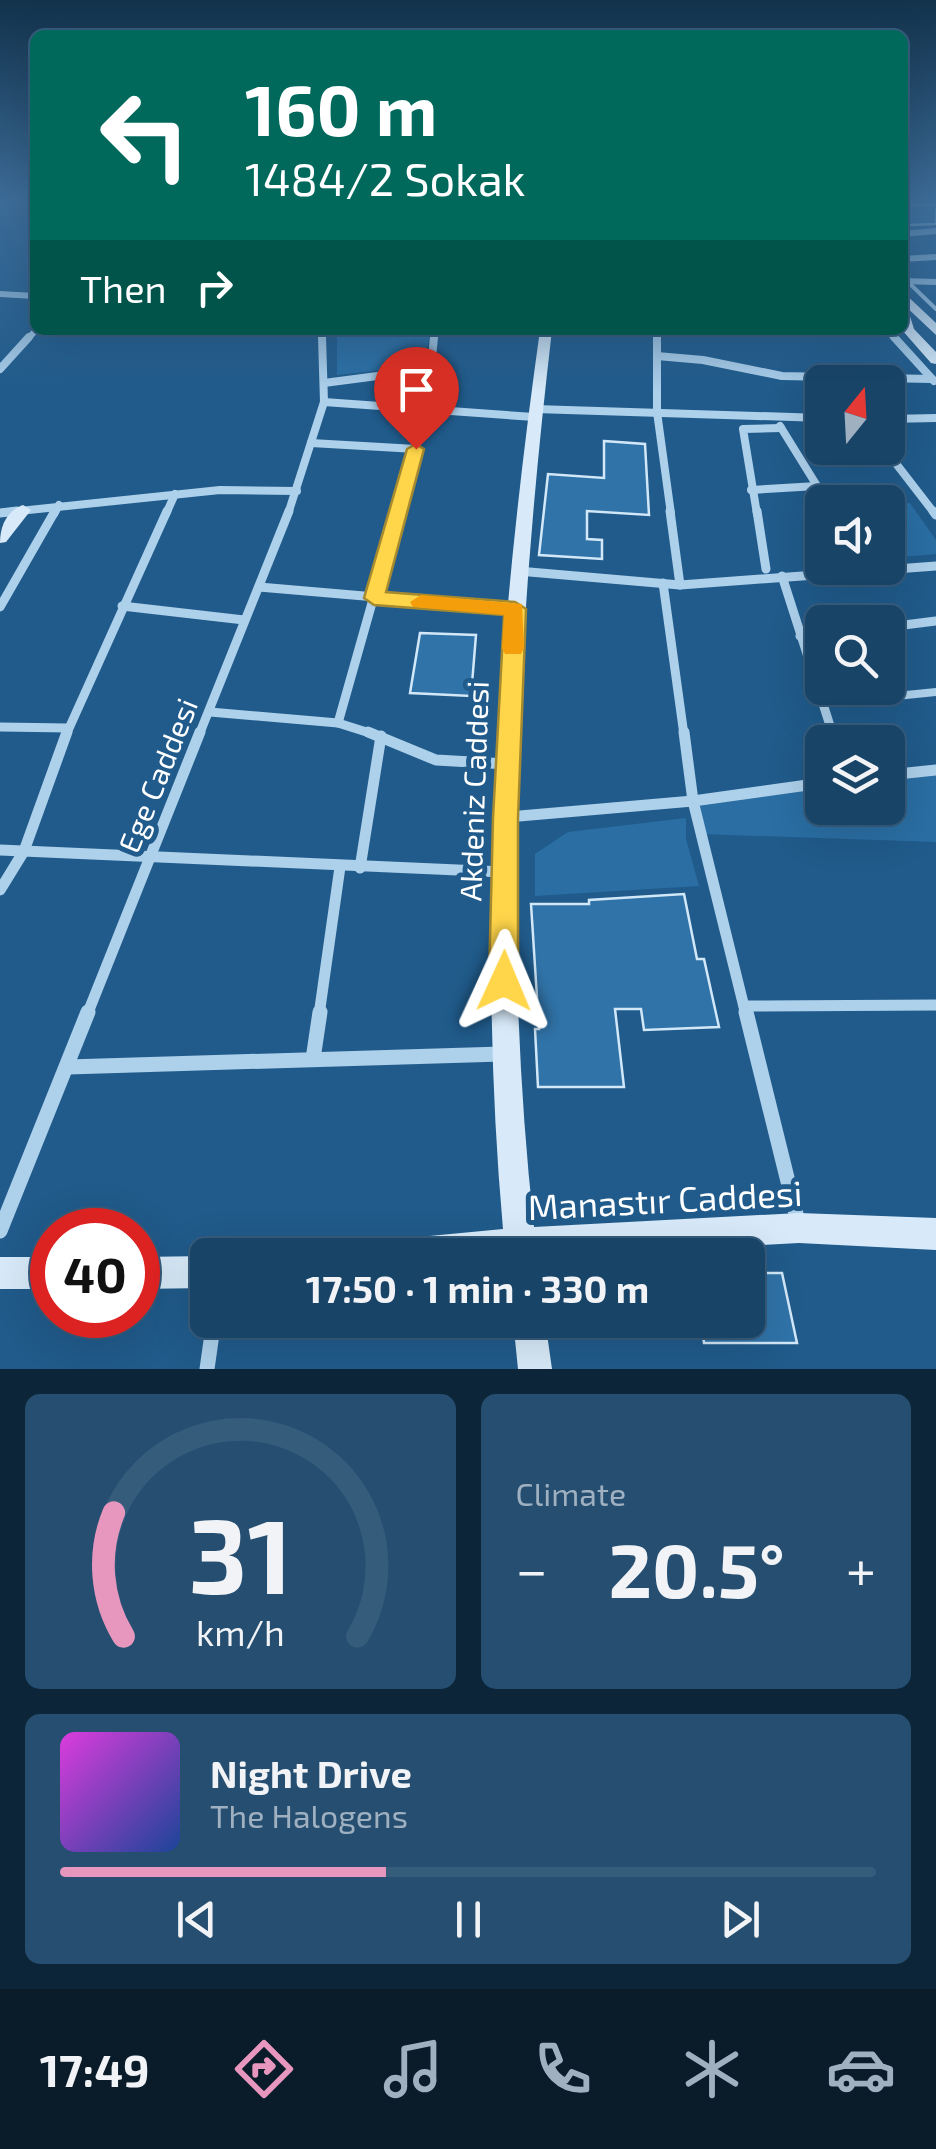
<!DOCTYPE html>
<html lang="en">
<head>
<meta charset="utf-8">
<style>
	body { margin:0; font-family:"Exo 2",sans-serif; background:#254e71; color:#f1f3f6; height:100vh; display:flex; flex-direction:column; font-size:38px; white-space:nowrap }
	* { box-sizing:border-box; margin:0 }
	p { font-size:32px; color:#9fb0c0 }
	.icon { flex:none; width:55px; height:55px; fill:none; stroke:currentColor; stroke-width:2; stroke-linecap:round; stroke-linejoin:round }
	.map { position:relative; height:1369px; overflow:hidden }
	.side { display:flex; flex-direction:column; gap:25px; padding:25px; background:#0d2539; flex:1 }
	.side>* { flex:none }
	.top-card { position:absolute; left:30px; top:30px; width:878px; height:305px; border-radius:15px; box-shadow:0 10px 40px #0002,0 0 0 2px #365c7c; background:#00695c; color:#fff; overflow:hidden }
	.needle { width:65px; rotate:18deg }
	.fabs { position:absolute; left:805px; top:365px; display:grid; gap:20px }
	.fabs a { display:grid; place-items:center; width:100px; height:100px; border-radius:15px; background:#184468; box-shadow:0 10px 40px #0002,0 0 0 2px #365c7c; font-size:50px }
	.speed { position:absolute; left:30px; top:1208px; display:flex; gap:20px; font-size:50px; font-weight:700; text-align:center }
	.speed>* { display:grid; place-content:center; width:130px; height:130px; border-radius:50%; background:#184468; box-shadow:0 10px 40px #0002,0 0 0 2px #365c7c; line-height:1 }
	.speed .limit { border:15px solid #d22; background:#fff; color:#111 }
	.pin { position:absolute; display:grid; place-items:center; width:85px; height:85px; color:#fff; margin:-102px -42px; border-radius:50% 50% 50% 0; rotate:-45deg; box-shadow:0 0 10px #0007 }
	.pin .icon { rotate:45deg }
	.me { position:absolute; width:110px; margin:-55px; rotate:1deg; stroke-linejoin:round; filter:drop-shadow(0 0 8px #0008) }
	.turn { display:flex; align-items:center; gap:35px; height:210px; padding:0 50px; font-size:45px }
	.turn .icon { width:130px; height:130px; stroke-width:2.5 }
	.turn b { display:block; font-size:70px; line-height:85px }
	.then { display:flex; align-items:center; height:95px; padding:0 50px; background:#0003; gap:20px; font-size:38px }
	.big { font-size:75px; font-weight:700; line-height:1.1 }
	.side .card { flex:1; display:flex; flex-direction:column; justify-content:center; gap:15px; min-width:0; padding:0 35px; border-radius:15px; background:#254e71 }
	.side .dial { align-items:center; gap:0 }
	.dial svg { height:260px; overflow:visible; fill:none; stroke:#365c7c; stroke-width:7; stroke-linecap:round; text-anchor:middle }
	.dial text { fill:#f1f3f6; stroke:none }
	.song { display:flex; align-items:center; gap:30px }
	.cover { width:120px; height:120px; border-radius:15px; background:linear-gradient(135deg,hsl(300 70% 55%),hsl(220 70% 35%)) }
	.played { height:10px; border-radius:5px; background:linear-gradient(90deg,#e797bd 40%,#365c7c 40%) }
	.keys { display:flex; justify-content:space-around; direction:ltr }
	.heat { display:flex; justify-content:space-between; align-items:center; font-size:55px; direction:ltr }
	.side .tiles { flex:1; display:grid; gap:25px; grid-template-columns:1fr 1fr }
	.card:last-child { grid-column:span 2 }
	.trip { position:absolute; left:190px; top:1238px; width:575px; height:100px; border-radius:15px; background:#184468; box-shadow:0 10px 40px #0002,0 0 0 2px #365c7c; font-weight:700; line-height:100px; text-align:center }
	.menu { display:flex; height:160px; justify-content:space-around; align-items:center; background:#0a1b2a; color:#9fb0c0 }
	.menu .icon { width:70px; height:70px }
	.menu .current { color:#e797bd }
	.menu b { font-size:45px; color:#f1f3f6 }
	.map>svg:first-child { display:block }
	.green { fill:#2a6ea3 }
	.building { fill:#3073a8; stroke:#d2e8f8; stroke-width:2.5 }
	.lines { fill:none; stroke-linecap:round; stroke-linejoin:round }
	.lane-far1 { stroke:#add0eb; stroke-width:4 }
	.lane { stroke:#add0eb; stroke-width:8 }
	.street-far4 { stroke:#add0eb; stroke-width:6 }
	.street-far3 { stroke:#add0eb; stroke-width:8 }
	.street-far2 { stroke:#add0eb; stroke-width:9 }
	.street-far1 { stroke:#add0eb; stroke-width:11 }
	.street { stroke:#add0eb; stroke-width:15 }
	.secondary { fill:#d8eaf9; fill-rule:evenodd }
	.route { fill:#ffd54a; stroke:#a68a30; stroke-width:2.5 }
	.slow { fill:#f59e0b }
	.labels { text-anchor:middle; dominant-baseline:central; stroke-width:10; stroke-linejoin:round; paint-order:stroke }
	.street-label { font-size:30px; fill:#fff; stroke:#205b8b }
	.near-street-label { font-size:35px; fill:#fff; stroke:#205b8b }
</style>
</head>
<body>
<div class="map">
<svg width="936" height="1369" viewBox="0 0 936 1369">
	<rect width="100%" height="100%" fill="#205b8b"/>
	<g class="green">
		<polygon points="337,330 426,330 430,334 424,365 337,375"/>
		<polygon points="910,503 936,540 936,554 888,558 888,505"/>
		<polygon points="936,770 936,842 701,834 693,801 822,783 822,808 888,808 888,775"/>
		<polygon points="686,818 686,839 699,886 535,896 535,854 568,832"/>
	</g>
	<g class="building">
		<polygon points="936,204 936,224 909,225 902,219 902,206"/>
		<polygon points="604,441 645,444 649,515 587,511 587,539 602,540 602,559 539,555 548,474 604,478"/>
		<polygon points="420,633 476,635 471,696 410,693"/>
		<polygon points="684,894 697,959 704,959 719,1027 644,1030 641,1009 615,1009 624,1087 538,1087 535,1029 539,1029 531,904 589,904 589,900"/>
		<polygon points="748,1273 782,1273 797,1343 704,1343 701,1320 748,1320"/>
	</g>
	<g class="lines">
		<polyline class="lane-far1" points="907,281 936,309"/>
		<polyline class="lane" points="837,702 936,692"/>
		<g class="street-far4">
			<polyline points="902,234 936,231"/>
			<polyline points="902,259 936,257"/>
			<polyline points="902,281 936,282"/>
			<polyline points="0,294 35,296"/>
			<polyline points="322,330 322,340"/>
			<polyline points="657,330 657,340"/>
			<polyline points="887,330 896,340"/>
			<polyline points="27,340 36,330"/>
			<polyline points="434,340 435,330"/>
		</g>
		<g class="street-far3">
			<polyline points="657,337 657,412 671,514"/>
			<polyline points="894,337 934,381"/>
			<polyline points="657,356 703,360 782,376 932,379"/>
			<polyline points="0,369 29,337"/>
			<polyline points="324,383 431,369"/>
			<polyline points="324,402 534,417"/>
			<polyline points="535,409 822,418"/>
			<polyline points="888,419 936,418"/>
			<polyline points="780,426 827,502"/>
			<polyline points="311,443 416,449"/>
			<polyline points="884,448 935,514"/>
			<polyline points="751,490 817,486"/>
			<polyline points="0,513 220,490 297,491"/>
			<polyline points="54,514 59,505"/>
			<polyline points="166,514 175,494"/>
			<polyline points="288,514 324,402 322,337"/>
			<polyline points="397,514 427,410 434,337"/>
			<polyline points="757,514 743,429 781,428"/>
		</g>
		<g class="street-far2">
			<polyline points="670,511 680,585"/>
			<polyline points="757,511 766,569"/>
			<polyline points="933,511 936,515"/>
			<polyline points="0,513 17,511"/>
			<polyline points="518,571 680,585 936,566"/>
			<polyline points="782,576 833,735"/>
			<polyline points="663,583 684,735"/>
			<polyline points="259,587 515,609"/>
			<polyline points="122,606 244,620"/>
			<polyline points="0,607 55,511"/>
			<polyline points="888,627 936,621"/>
			<polyline points="800,636 822,634"/>
			<polyline points="210,712 338,723 376,735"/>
			<polyline points="338,723 398,511"/>
			<polyline points="0,727 68,728"/>
			<polyline points="66,735 167,511"/>
			<polyline points="199,735 289,511"/>
		</g>
		<g class="street-far1">
			<polyline points="368,732 436,760 507,764"/>
			<polyline points="684,732 693,801 746,1015"/>
			<polyline points="832,732 835,742"/>
			<polyline points="888,775 936,770"/>
			<polyline points="507,817 693,801 822,783"/>
			<polyline points="0,850 503,872"/>
			<polyline points="360,868 381,736"/>
			<polyline points="0,890 24,851 67,732"/>
			<polyline points="744,1006 936,1005"/>
			<polyline points="87,1015 200,732"/>
			<polyline points="319,1015 340,867"/>
		</g>
		<g class="street">
			<polyline points="746,1012 798,1222"/>
			<polyline points="313,1059 320,1012"/>
			<polyline points="68,1067 502,1054"/>
			<polyline points="0,1231 88,1012"/>
			<polyline points="207,1369 214,1320"/>
		</g>
		<g class="secondary">
			<polygon points="902,291 936,323 936,335 902,303"/>
			<polygon points="902,306 908,310 914,329 936,352 936,364 931,363 902,330"/>
			<path d="M540,330H552C517,629 501,927 534,1227L799,1213L936,1218V1250L799,1243L586,1255H382L387,1244L398,1239L503,1229C476,927 498,629 540,330Z"/>
			<path d="M23,505L31,510L6,542L0,543C0,527 6,511 23,505Z"/>
			<polygon points="208,1256 208,1288 138,1289 138,1257"/>
			<rect x="0" y="1257" width="52" height="32"/>
			<polygon points="513,1320 545,1320 552,1369 518,1369"/>
		</g>
	</g>
	<linearGradient id="sky" x2="0" y2="1"><stop stop-color="#12324c"/><stop offset="0.51" stop-color="#3c6c98"/><stop offset="1" stop-color="#3c6c98" stop-opacity="0"/></linearGradient>
	<rect width="936" height="393" fill="url(#sky)"/>
	<polygon class="route" points="416,444 424,449 386,592 515,602 526,609 518,818 518,981 514,991 504,996 493,991 489,981 493,818 504,615 374,605 364,598 407,449"/>
	<polygon class="slow" points="421,595 522,604 524,648 521,654 505,654 502,648 504,615 413,607 410,602"/>
	<g class="labels">
		<g class="street-label">
			<text transform="translate(157 775) rotate(-68)">Ege Caddesi</text>
			<text transform="translate(473 791) rotate(-88)">Akdeniz Caddesi</text>
		</g>
		<g class="near-street-label">
			<text transform="translate(665 1199) rotate(-3)">Manastır Caddesi</text>
		</g>
	</g>
</svg>
<div class="fabs">
<a><svg class="needle" viewBox="-14 -14 28 28"><path d="M0-13l5 13h-10z" fill="#e53935"/><path d="M0 13l5-13h-10z" fill="#9fb0c0"/></svg></a>
<a><svg class="icon" aria-label="sound" viewBox="0 0 24 24"><path d="M4 9h4l5-4v14l-5-4H4zM17 9q2 3 0 6"/></svg></a>
<a><svg class="icon" aria-label="search" viewBox="0 0 24 24"><circle cx="10" cy="10" r="6"/><path d="M15 15l6 6"/></svg></a>
<a><svg class="icon" aria-label="layers" viewBox="0 0 24 24"><path d="M12 4l9 5-9 5-9-5zM3 14l9 5 9-5"/></svg></a>
</div>
<div class="speed"><div class="limit">40</div></div>
<div class="pin" style="left:416px;top:449px;background:#d93025"><svg class="icon" aria-label="arrive" viewBox="0 0 24 24"><path d="M6 21V4h12l-3 4 3 4H6"/></svg></div>
<svg class="me" style="left:504px;top:981px" viewBox="-20 -20 40 40"><path d="M0-17L14 15 0 8-14 15z" fill="#ffd54a" stroke="#fff" stroke-width="4"/></svg>
<div class="trip">17:50 · 1 min · 330 m</div>
<div class="top-card">
<div class="turn"><svg class="icon" aria-label="left" viewBox="0 0 24 24"><path d="M17 20v-9H6M10 6l-5 5 5 5"/></svg><div><b>160 m</b>1484/2 Sokak</div></div>
<div class="then">Then<svg class="icon" aria-label="right" viewBox="0 0 24 24"><path d="M7 20v-9h11M14 6l5 5-5 5"/></svg></div>
</div>
</div>
<section class="side">
<div class="tiles">
<div class="card dial"><svg viewBox="0 0 100 80">
<path d="M14 69A42 42 0 1 1 86 69"/>
<path d="M14 69A42 42 0 0 1 11 31" stroke="#e797bd"/>
<text x="50" y="56" font-size="32" font-weight="700">31</text>
<text x="50" y="72" font-size="11">km/h</text>
</svg></div>
<div class="card"><p>Climate</p>
<div class="heat"><a>−</a><b class="big">20.5°</b><a>+</a></div>
</div>
<div class="card">
<div class="song"><i class="cover"></i><div><b>Night Drive</b><p>The Halogens</p></div></div>
<div class="played"></div>
<div class="keys"><svg class="icon" aria-label="previous" viewBox="0 0 24 24"><path d="M18 5L8 12l10 7zM5 5v14"/></svg><svg class="icon" aria-label="pause" viewBox="0 0 24 24"><path d="M8 5v14M16 5v14"/></svg><svg class="icon" aria-label="next" viewBox="0 0 24 24"><path d="M6 5l10 7-10 7zM19 5v14"/></svg></div>
</div>
</div>
</section>
<nav class="menu">
<b>17:49</b>
<svg class="icon current" aria-label="directions" viewBox="0 0 24 24"><path d="M12 3l9 9-9 9-9-9zM9 14v-3h6M13 9l2 2-2 2"/></svg>
<svg class="icon" aria-label="music" viewBox="0 0 24 24"><path d="M9 18V5l10-2v13"/><circle cx="6" cy="18" r="3"/><circle cx="16" cy="16" r="3"/></svg>
<svg class="icon" aria-label="phone" viewBox="0 0 24 24"><path d="M5 4h4l2 5-3 2q2 4 5 5l2-3 5 2v4C11 20 4 13 5 4z"/></svg>
<svg class="icon" aria-label="climate" viewBox="0 0 24 24"><path d="M12 3v18M4 7l16 10M4 17L20 7"/></svg>
<svg class="icon" aria-label="car" viewBox="0 0 24 24"><path d="M5 17H2v-5l4-1 3-4h7l3 4 3 1v5h-3M9 17h6M6 11h13"/><circle cx="7" cy="17" r="2"/><circle cx="17" cy="17" r="2"/></svg>
</nav>
</body>
</html>
